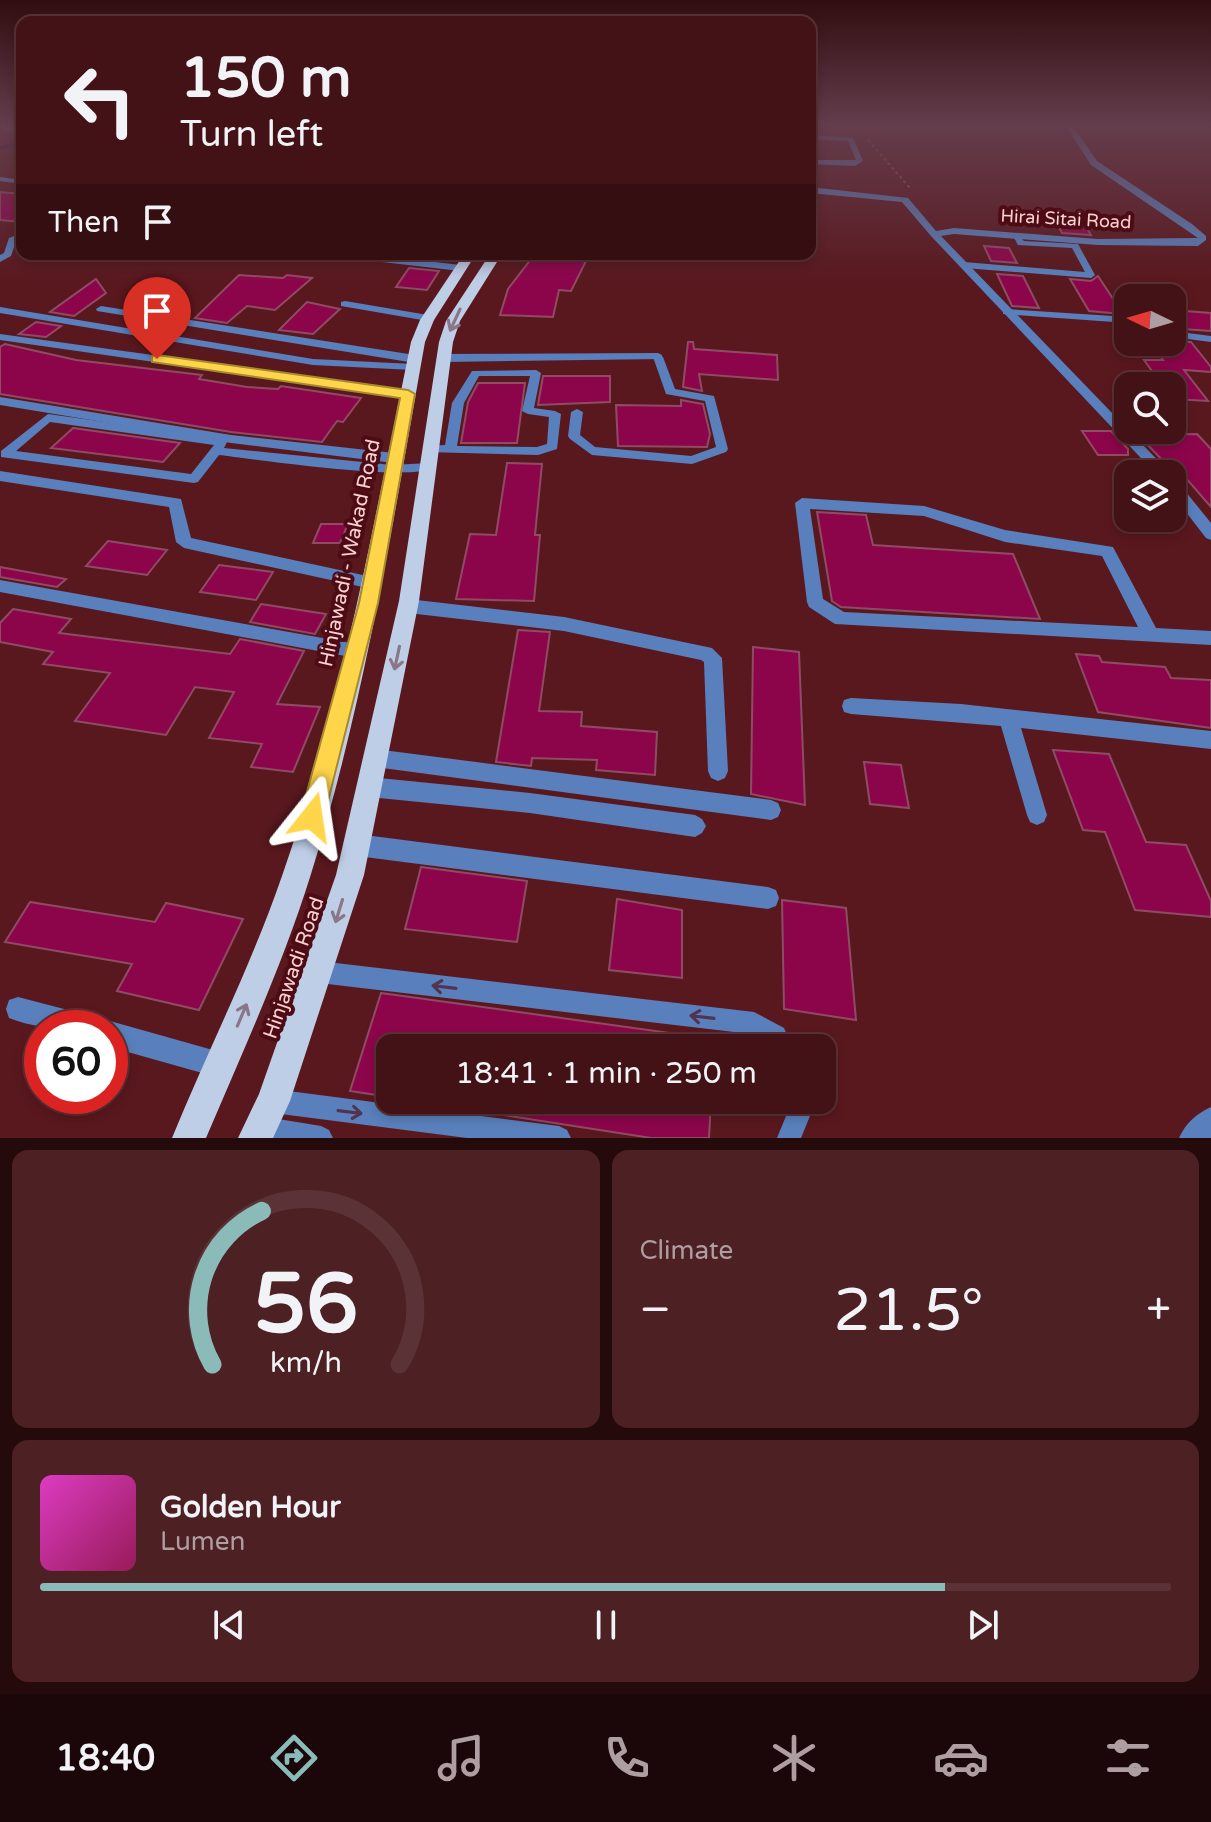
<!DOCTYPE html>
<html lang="en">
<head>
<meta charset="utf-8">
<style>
	body { margin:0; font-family:"Varela Round",sans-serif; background:#4d2023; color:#f1f3f6; height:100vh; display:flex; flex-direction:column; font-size:30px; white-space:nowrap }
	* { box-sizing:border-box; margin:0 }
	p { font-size:26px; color:#af9ea1 }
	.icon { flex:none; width:44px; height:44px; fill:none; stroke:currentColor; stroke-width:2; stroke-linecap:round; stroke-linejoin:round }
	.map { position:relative; height:1138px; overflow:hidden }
	.sheet { display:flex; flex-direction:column; gap:12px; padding:12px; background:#250a0c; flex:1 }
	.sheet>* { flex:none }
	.banner { position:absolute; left:16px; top:16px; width:800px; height:244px; border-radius:16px; box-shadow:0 4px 12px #0003,0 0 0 2px #5b3235; background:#431216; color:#f1f3f6; overflow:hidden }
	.needle { width:52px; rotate:275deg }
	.fabs { position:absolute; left:1114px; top:284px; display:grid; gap:16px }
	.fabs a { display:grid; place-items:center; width:72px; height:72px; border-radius:16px; background:#431216; box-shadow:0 4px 12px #0003,0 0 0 2px #5b3235; font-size:40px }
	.speed { position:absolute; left:24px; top:1010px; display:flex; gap:16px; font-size:40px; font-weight:700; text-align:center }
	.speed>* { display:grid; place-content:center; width:104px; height:104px; border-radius:50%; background:#431216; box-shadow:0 4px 12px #0003,0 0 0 2px #5b3235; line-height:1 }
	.speed .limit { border:12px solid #d22; background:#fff; color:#111 }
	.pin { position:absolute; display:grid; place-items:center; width:68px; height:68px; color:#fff; margin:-82px -34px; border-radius:50% 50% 50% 0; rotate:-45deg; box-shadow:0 0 8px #0007 }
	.pin .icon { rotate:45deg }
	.me { position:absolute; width:88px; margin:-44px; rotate:15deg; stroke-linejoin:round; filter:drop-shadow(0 0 6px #0008) }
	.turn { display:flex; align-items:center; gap:28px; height:168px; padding:0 32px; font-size:36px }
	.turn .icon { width:104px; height:104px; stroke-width:2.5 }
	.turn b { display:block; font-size:56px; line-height:68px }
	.then { display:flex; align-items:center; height:76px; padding:0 32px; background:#0003; gap:16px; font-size:30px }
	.big { font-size:60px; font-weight:600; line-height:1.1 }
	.sheet .card { flex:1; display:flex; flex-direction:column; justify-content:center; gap:12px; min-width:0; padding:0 28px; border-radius:16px; background:#4d2023 }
	.sheet .dial { align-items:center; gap:0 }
	.dial svg { height:208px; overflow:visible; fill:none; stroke:#5b3235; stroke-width:7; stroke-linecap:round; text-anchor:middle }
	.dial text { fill:#f1f3f6; stroke:none }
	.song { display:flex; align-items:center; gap:24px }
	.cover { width:96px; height:96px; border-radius:12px; background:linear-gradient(135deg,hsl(310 70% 55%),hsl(330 70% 35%)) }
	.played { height:8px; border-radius:4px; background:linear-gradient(90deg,#8bbbb9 80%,#5b3235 80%) }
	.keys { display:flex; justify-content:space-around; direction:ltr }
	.heat { display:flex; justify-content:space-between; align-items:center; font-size:44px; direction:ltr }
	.sheet .tiles { flex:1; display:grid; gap:12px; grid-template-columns:1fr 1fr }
	.card:last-child { grid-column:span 2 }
	.trip { position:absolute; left:376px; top:1034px; width:460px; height:80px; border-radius:16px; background:#431216; box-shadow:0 4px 12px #0003,0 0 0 2px #5b3235; font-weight:600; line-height:80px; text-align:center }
	.dock { display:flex; height:128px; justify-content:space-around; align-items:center; background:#1b0709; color:#af9ea1 }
	.dock .icon { width:56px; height:56px }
	.dock .selected { color:#8bbbb9 }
	.dock b { font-size:36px; color:#f1f3f6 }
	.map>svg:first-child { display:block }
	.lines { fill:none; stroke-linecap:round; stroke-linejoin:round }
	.stream { stroke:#2e0338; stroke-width:4 }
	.building { fill:#8c054b; stroke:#8f4b63; stroke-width:2 }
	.path { stroke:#8b5155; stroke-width:2; stroke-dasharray:3 3; stroke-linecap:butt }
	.service { fill:#5980bc; fill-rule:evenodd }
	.minor { fill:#5980bc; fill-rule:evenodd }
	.tertiary { fill:#5980bc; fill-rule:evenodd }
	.primary { fill:#becee7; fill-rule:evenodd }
	.oneway { stroke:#8b7688 }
	.oneway2 { stroke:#51344f }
	.route { fill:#ffd54a; stroke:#a68a30; stroke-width:2 }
	.labels { text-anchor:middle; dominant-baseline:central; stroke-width:8; stroke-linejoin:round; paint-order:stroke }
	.far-street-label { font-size:18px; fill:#fbd1d0; stroke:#4d0b15 }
	.street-label { font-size:20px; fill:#fbd1d0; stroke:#4d0b15 }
</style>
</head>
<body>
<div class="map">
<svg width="1211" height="1138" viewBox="0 0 1211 1138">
	<rect width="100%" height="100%" fill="#59181e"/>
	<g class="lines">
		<polyline class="stream" points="0,148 22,142"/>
	</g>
	<g class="building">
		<polygon points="0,192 22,194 22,222 0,220"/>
		<polygon points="1051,212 1079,215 1091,235 1062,233"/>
		<polygon points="984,246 1009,248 1017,263 991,261"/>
		<polygon points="535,254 588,257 571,291 559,290 553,317 500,315 508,289"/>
		<polygon points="409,268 439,271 427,290 396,287"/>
		<polygon points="997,274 1023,276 1039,308 1012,306"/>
		<polygon points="239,275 283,278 287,275 312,278 275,310 247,306 227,323 195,318"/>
		<polygon points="1098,276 1123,314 1089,311 1070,279 1091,281"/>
		<polygon points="96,279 106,293 74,316 50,312"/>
		<polygon points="307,302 340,309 313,334 279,330"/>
		<polygon points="1172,310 1211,313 1211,331 1183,329"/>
		<polygon points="36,322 61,326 46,337 19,334"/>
		<polygon points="1172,341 1191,342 1211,367 1211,372 1184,370 1208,401 1172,399 1172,386 1163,386 1144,360 1163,360 1149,342"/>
		<polygon points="688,342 693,342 694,349 777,355 778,380 699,374 702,391 683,387"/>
		<polygon points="5,344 76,360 202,375 199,379 247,387 278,389 281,386 361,398 343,422 337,421 322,442 231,432 0,394 0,347"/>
		<polygon points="543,376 610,376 610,402 538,405"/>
		<polygon points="478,383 525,383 517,443 461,443 468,402"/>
		<polygon points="681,400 703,404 710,434 707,447 618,446 616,405 681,406"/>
		<polygon points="73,428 180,443 163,462 51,448"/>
		<polygon points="1082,431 1111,431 1128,449 1128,455 1098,455"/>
		<polygon points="1197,434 1211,449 1211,507 1179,470 1172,470 1138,435"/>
		<polygon points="507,463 542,464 535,535 540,535 534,601 456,599 470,534 496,535"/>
		<polygon points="817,512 866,515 873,545 1013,554 1040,619 841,607 832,601"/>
		<polygon points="321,524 348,524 340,543 313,543"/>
		<polygon points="108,541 167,550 147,575 86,566"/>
		<polygon points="219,565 273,572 256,600 200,592"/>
		<polygon points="0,567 66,579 57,587 0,577"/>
		<polygon points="261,604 326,614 315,634 250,622"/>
		<polygon points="13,609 71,619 59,633 230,654 240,639 304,651 277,704 320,707 293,772 251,767 262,744 209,738 234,692 195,687 166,735 75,721 110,673 43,664 53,652 0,642 0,623"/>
		<polygon points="518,630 550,632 539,711 582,712 581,726 657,732 655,775 596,770 597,760 532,758 531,766 496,762"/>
		<polygon points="753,647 799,652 805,805 751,794"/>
		<polygon points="1076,654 1099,656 1102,662 1165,667 1171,678 1211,680 1211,728 1098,712"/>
		<polygon points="1053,750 1109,754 1146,842 1186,845 1211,901 1211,917 1135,910 1105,832 1083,830"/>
		<polygon points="864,762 901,765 909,808 870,804"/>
		<polygon points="421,867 527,881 517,942 405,929"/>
		<polygon points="617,899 682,910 682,978 609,970"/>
		<polygon points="782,900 846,908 856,1020 784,1009"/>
		<polygon points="30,902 155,922 166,903 243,919 199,1010 117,991 132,964 5,942"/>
		<polygon points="381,993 699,1037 698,1048 390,1048 390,1097 350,1091"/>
		<polygon points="479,1100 711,1100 709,1138 651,1138 478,1111"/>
	</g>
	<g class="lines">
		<polyline class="path" points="868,140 910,188"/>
		<g class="service">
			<polygon points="0,123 7,123 5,125 8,127 22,125 22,129 7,131 0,127"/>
			<polygon points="810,135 853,138 863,161 855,166 810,164 810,160 856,160 848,141 810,139"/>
			<polygon points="0,177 22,180 22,184 0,181"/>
			<polygon points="22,233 22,238 16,241 11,256 0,262 0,255 4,253 9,238"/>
			<polygon points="1017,234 1024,241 1078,244 1095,275 1091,278 964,268 960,265 964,262 1085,272 1072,248 1018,245 1013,236"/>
			<polygon points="447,254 471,254 473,256 469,259"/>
			<polygon points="0,307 313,359 413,364 418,367 413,370 313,365 0,313"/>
			<polygon points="1006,309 1128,317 1128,323 1003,314 1003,310"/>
			<polygon points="1172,331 1211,336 1211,342 1172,337"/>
			<polygon points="658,354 663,357 675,389 714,396 728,449 726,452 692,464 592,455 570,439 568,436 571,412 577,409 583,412 580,435 595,447 691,456 716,447 705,401 666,394 653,357"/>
			<path d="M536,370L541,373L534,408L555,411L561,414L557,449L538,455L426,452V446L445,445L452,403L472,371ZM479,376H530L522,411L528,414L549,417L547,444L537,447L457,446L464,403Z"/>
			<path d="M48,414L221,438L227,442L224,448L392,465L429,463L435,467C415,483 254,459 219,455L198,482L194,483L1,457V451ZM50,422L214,445L191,474L16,451Z"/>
			<polygon points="319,961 754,1012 784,1028 793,1048 770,1048 768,1044 751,1034 319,983 312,979 308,972 312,965"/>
			<polygon points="273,1089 559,1126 567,1130 571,1138 467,1138 273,1113 265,1109 261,1101 265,1093"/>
			<polygon points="784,1100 808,1100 810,1116 801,1138 777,1138 786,1116"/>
			<polygon points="260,1116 321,1126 329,1130 333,1138 255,1138 252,1136 248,1128 252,1120"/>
		</g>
		<g class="minor">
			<polygon points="1064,123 1071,123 1097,161 1192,224 1206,236 1206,240 1198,246 1098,245 954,234 941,236 1171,474 1156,474 931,236 902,202 810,193 810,187 908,198 936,231 954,228 1098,239 1198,238 1091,165"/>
			<polygon points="333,254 364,254 461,265 466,268 461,271 338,257"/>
			<polygon points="345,301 428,315 433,318 428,321 341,306 341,302"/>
			<polygon points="101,306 415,355 421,359 415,363 97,311 96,309"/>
			<polygon points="0,334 408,390 414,394 408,398 0,340"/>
			<polygon points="658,353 662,355 662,359 444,362 438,358 444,354"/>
			<polygon points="0,397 231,435 394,453 401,458 394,463 231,443 0,405"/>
			<polygon points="0,471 181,499 191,538 372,577 378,579 380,583 378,587 372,589 184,548 176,542 169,507 0,481"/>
			<polygon points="1172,479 1177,481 1211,523 1211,540 1206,538 1172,494"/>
			<path d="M802,498L924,506L1005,530L1113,547L1156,628L1211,631V645L835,624L809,607L807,602L795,503ZM810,509L924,516L1005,542L1102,556L1138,627L844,612L823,599Z"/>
			<polygon points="0,580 356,644 362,646 365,651 362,656 356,658 0,592"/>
			<polygon points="408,599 564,617 712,648 722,658 728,771 725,778 718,781 711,778 708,771 704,662 701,660 564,631 408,613 402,611 400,606 402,601"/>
			<polygon points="851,698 961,704 1211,731 1211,749 1021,728 1047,815 1044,822 1037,825 1030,822 1027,815 1001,726 851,714 844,712 842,706 844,700"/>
			<polygon points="375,749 771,800 778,803 781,810 778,817 771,820 375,767 368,765 365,758 368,751"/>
			<polygon points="369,777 530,793 695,815 702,819 706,826 702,833 695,837 530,813 369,797 362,794 359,787 362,780"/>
			<polygon points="357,834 768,887 776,890 779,898 776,906 768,909 357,856 349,853 346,845 349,837"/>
			<path d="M18,997L87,1015L96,1019L100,1028C68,1028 39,1030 9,1018L6,1009L9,1000Z"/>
			<polygon points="110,1021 220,1052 229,1056 233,1065 229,1074 220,1078 110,1047 110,1028 100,1028"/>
		</g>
		<path class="tertiary" d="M1211,1107V1138H1179C1185,1124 1197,1113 1211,1107Z"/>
		<g class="primary">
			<path d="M464,254H476L434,320L425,342C393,520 365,701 311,874C283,964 243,1051 206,1138H172C208,1050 251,966 282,876C342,704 374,521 411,342L420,320Z"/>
			<polygon points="490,254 502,254 460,321 453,342 419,601 364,875 290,1101 273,1138 238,1138 259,1094 336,875 399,601 439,342 446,321"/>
		</g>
	</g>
	<defs><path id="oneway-shaft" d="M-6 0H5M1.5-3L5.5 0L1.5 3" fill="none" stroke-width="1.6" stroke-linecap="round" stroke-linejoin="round" transform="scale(2)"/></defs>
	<g class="oneway">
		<use href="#oneway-shaft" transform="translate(455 320) rotate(115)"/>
		<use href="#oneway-shaft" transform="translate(397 658) rotate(102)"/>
		<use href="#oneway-shaft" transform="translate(339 911) rotate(107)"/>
		<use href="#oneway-shaft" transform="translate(242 1015) rotate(-67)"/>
	</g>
	<g class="oneway2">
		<use href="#oneway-shaft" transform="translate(444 987) rotate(-173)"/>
		<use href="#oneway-shaft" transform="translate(702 1017) rotate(-173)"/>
		<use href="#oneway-shaft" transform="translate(350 1112) rotate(7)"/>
	</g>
	<linearGradient id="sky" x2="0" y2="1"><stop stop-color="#310d10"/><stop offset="0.44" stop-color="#643d4c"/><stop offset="1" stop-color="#643d4c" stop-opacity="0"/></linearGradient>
	<rect width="1211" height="282" fill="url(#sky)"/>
	<polygon class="route" points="157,355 408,390 415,394 378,603 324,817 320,826 312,829 303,826 300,817 359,603 400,398 152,362 152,356"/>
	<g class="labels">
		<g class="far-street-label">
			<text transform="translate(1066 219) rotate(3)">Hirai Sitai Road</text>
		</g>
		<g class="street-label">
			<text transform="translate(350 553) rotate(-78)">Hinjawadi - Wakad Road</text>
			<text transform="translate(294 968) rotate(-71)">Hinjawadi Road</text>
		</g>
	</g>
</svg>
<div class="fabs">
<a><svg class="needle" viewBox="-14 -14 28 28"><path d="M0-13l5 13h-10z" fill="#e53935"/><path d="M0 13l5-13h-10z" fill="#af9ea1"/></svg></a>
<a><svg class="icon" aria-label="search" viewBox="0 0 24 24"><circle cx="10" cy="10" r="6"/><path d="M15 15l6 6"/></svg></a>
<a><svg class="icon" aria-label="layers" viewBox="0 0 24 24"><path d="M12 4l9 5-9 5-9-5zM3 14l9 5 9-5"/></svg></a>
</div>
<div class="speed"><div class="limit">60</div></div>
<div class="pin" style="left:157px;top:359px;background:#d93025"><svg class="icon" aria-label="arrive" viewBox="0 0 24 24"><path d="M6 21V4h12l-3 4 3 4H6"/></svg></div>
<svg class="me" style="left:312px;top:817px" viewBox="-20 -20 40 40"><path d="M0-17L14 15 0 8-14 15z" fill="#ffd54a" stroke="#fff" stroke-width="4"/></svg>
<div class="trip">18:41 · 1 min · 250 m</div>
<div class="banner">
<div class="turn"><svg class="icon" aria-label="left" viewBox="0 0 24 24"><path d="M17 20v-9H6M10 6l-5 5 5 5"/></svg><div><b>150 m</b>Turn left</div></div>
<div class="then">Then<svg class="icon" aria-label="arrive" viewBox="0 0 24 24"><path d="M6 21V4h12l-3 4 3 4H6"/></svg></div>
</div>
</div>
<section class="sheet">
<div class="tiles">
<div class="card dial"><svg viewBox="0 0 100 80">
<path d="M14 69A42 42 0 1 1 86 69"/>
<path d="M14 69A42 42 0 0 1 33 10" stroke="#8bbbb9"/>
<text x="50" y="56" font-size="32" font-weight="700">56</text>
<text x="50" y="72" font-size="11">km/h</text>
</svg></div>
<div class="card"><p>Climate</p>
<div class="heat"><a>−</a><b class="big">21.5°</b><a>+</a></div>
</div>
<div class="card">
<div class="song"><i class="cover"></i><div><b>Golden Hour</b><p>Lumen</p></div></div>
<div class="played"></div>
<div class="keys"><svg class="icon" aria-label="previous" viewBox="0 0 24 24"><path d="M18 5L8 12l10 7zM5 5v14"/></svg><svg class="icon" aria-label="pause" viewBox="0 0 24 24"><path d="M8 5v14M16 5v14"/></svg><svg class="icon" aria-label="next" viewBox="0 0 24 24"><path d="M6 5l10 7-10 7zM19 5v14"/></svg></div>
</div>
</div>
</section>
<nav class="dock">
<b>18:40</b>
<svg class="icon selected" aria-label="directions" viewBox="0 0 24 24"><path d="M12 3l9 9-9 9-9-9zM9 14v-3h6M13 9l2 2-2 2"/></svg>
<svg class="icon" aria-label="music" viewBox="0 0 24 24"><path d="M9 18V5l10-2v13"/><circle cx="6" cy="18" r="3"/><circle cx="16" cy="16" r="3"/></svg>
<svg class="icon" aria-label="phone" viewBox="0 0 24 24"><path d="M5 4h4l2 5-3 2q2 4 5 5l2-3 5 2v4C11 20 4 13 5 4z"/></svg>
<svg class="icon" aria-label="climate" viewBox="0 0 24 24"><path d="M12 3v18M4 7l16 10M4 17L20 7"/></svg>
<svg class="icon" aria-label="car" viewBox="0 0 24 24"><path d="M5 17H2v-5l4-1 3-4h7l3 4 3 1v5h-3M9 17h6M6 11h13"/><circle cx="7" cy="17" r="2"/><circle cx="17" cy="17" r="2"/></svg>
<svg class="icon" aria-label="filters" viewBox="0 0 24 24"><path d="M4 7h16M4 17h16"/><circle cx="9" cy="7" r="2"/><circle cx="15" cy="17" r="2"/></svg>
</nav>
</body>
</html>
